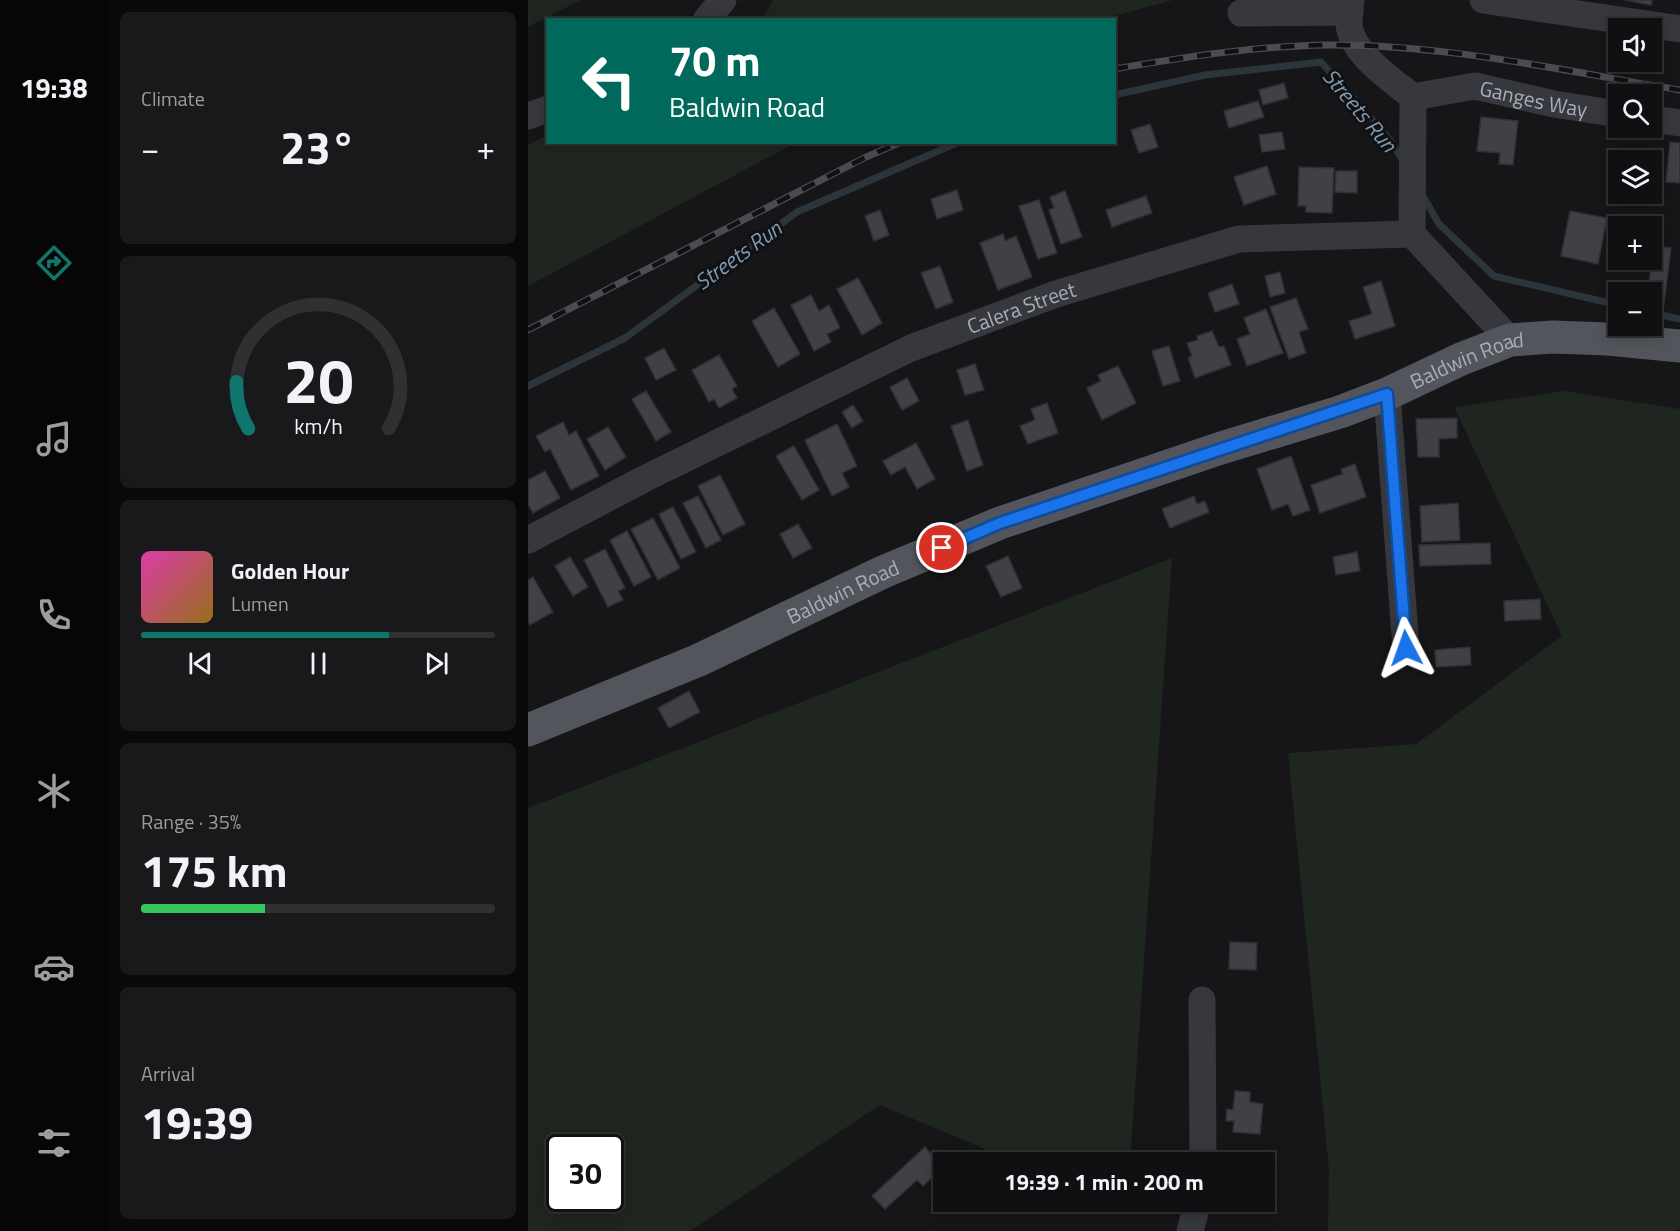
<!DOCTYPE html>
<html lang="en">
<head>
<meta charset="utf-8">
<style>
	body { margin:0; font-family:"Titillium Web",sans-serif; background:#19191b; color:#f1f3f6; height:100vh; display:flex; flex-direction:column; font-size:22px; white-space:nowrap }
	* { box-sizing:border-box; margin:0 }
	p { font-size:20px; color:#9c9d9f }
	.icon { flex:none; width:33px; height:33px; fill:none; stroke:currentColor; stroke-width:2; stroke-linecap:round; stroke-linejoin:round }
	.map { position:relative; flex:1; overflow:hidden }
	.drawer { display:flex; flex-direction:column; gap:12px; padding:12px; background:#09090a; width:420px }
	.drawer>* { flex:none }
	.banner { position:absolute; left:18px; top:18px; width:570px; height:126px; border-radius:0px; box-shadow:0 3px 15px #0003,0 0 0 2px #303032; background:#00695c; color:#fff; overflow:hidden }
	.tools { position:absolute; left:1080px; top:18px; display:grid; gap:12px }
	.tools a { display:grid; place-items:center; width:54px; height:54px; border-radius:0px; background:#101012; box-shadow:0 3px 15px #0003,0 0 0 2px #303032; font-size:30px }
	.speed { position:absolute; left:18px; top:1134px; display:flex; gap:12px; font-size:30px; font-weight:700; text-align:center }
	.speed>* { display:grid; place-content:center; width:78px; height:78px; border-radius:50%; background:#101012; box-shadow:0 3px 15px #0003,0 0 0 2px #303032; line-height:1 }
	.speed .limit { border:3px solid #111; border-radius:9px; background:#fff; color:#111 }
	.pin { position:absolute; display:grid; place-items:center; width:51px; height:51px; color:#fff; margin:-26px; border:3px solid #fff; border-radius:50%; box-shadow:0 2px 6px #0007 }
	.me { position:absolute; width:66px; margin:-33px; rotate:356deg; stroke-linejoin:round; filter:drop-shadow(0 0 4px #0008) }
	.turn { display:flex; align-items:center; gap:21px; height:126px; padding:0 24px; font-size:27px }
	.turn .icon { width:78px; height:78px; stroke-width:2.5 }
	.turn b { display:block; font-size:42px; line-height:51px }
	.big { font-size:45px; font-weight:700; line-height:1.1 }
	.drawer .card { flex:1; display:flex; flex-direction:column; justify-content:center; gap:9px; min-width:0; padding:0 21px; border-radius:9px; background:#19191b }
	.drawer .dial { align-items:center; gap:0 }
	.dial svg { height:156px; overflow:visible; fill:none; stroke:#303032; stroke-width:7; stroke-linecap:round; text-anchor:middle }
	.dial text { fill:#f1f3f6; stroke:none }
	.song { display:flex; align-items:center; gap:18px }
	.cover { width:72px; height:72px; border-radius:9px; background:linear-gradient(135deg,hsl(320 70% 55%),hsl(40 70% 35%)) }
	.played { height:6px; border-radius:3px; background:linear-gradient(90deg,#0f766e 70%,#303032 70%) }
	.keys { display:flex; justify-content:space-around; direction:ltr }
	.heat { display:flex; justify-content:space-between; align-items:center; font-size:33px; direction:ltr }
	.charge { height:9px; border-radius:4px; background:linear-gradient(90deg,#34c759 35%,#303032 0) }
	.trip { position:absolute; left:405px; top:1152px; width:342px; height:60px; border-radius:0px; background:#101012; box-shadow:0 3px 15px #0003,0 0 0 2px #303032; font-weight:700; line-height:60px; text-align:center }
	main { display:flex; flex:1; min-height:0 }
	.tabs { display:flex; flex-direction:column; width:108px; justify-content:space-around; align-items:center; background:#060607; color:#9c9d9f }
	.tabs .icon { width:42px; height:42px }
	.tabs .selected { color:#0f766e }
	.tabs b { font-size:27px; color:#f1f3f6 }
	.map>svg:first-child { display:block }
	.green { fill:#1e261f; fill-rule:evenodd }
	.lines { fill:none; stroke-linecap:round; stroke-linejoin:round }
	.stream { stroke:#2c353c; stroke-width:7 }
	.building { fill:#404145; stroke:#303034; stroke-width:1.5 }
	.minor { stroke:#37383d; stroke-width:27 }
	.major { stroke:#53555c; stroke-width:33 }
	.rail-casing { stroke:#4a4c52; stroke-width:7 }
	.rail { stroke:#111113; stroke-width:4.5; stroke-dasharray:14; stroke-linecap:butt }
	.route-casing { stroke:#114b97; stroke-width:15 }
	.route { stroke:#1a73e8; stroke-width:10 }
	.labels { text-anchor:middle; dominant-baseline:central; stroke-width:6; stroke-linejoin:round; paint-order:stroke }
	.street-label { font-size:21px; fill:#a8adb8; stroke:#111113 }
	.water-label { font-size:22px; font-style:italic; fill:#7f9bb3; stroke:#111113 }
</style>
</head>
<body>
<main>
<nav class="tabs">
<b>19:38</b>
<svg class="icon selected" aria-label="directions" viewBox="0 0 24 24"><path d="M12 3l9 9-9 9-9-9zM9 14v-3h6M13 9l2 2-2 2"/></svg>
<svg class="icon" aria-label="music" viewBox="0 0 24 24"><path d="M9 18V5l10-2v13"/><circle cx="6" cy="18" r="3"/><circle cx="16" cy="16" r="3"/></svg>
<svg class="icon" aria-label="phone" viewBox="0 0 24 24"><path d="M5 4h4l2 5-3 2q2 4 5 5l2-3 5 2v4C11 20 4 13 5 4z"/></svg>
<svg class="icon" aria-label="climate" viewBox="0 0 24 24"><path d="M12 3v18M4 7l16 10M4 17L20 7"/></svg>
<svg class="icon" aria-label="car" viewBox="0 0 24 24"><path d="M5 17H2v-5l4-1 3-4h7l3 4 3 1v5h-3M9 17h6M6 11h13"/><circle cx="7" cy="17" r="2"/><circle cx="17" cy="17" r="2"/></svg>
<svg class="icon" aria-label="filters" viewBox="0 0 24 24"><path d="M4 7h16M4 17h16"/><circle cx="9" cy="7" r="2"/><circle cx="15" cy="17" r="2"/></svg>
</nav>
<section class="drawer">
<div class="card"><p>Climate</p>
<div class="heat"><a>−</a><b class="big">23°</b><a>+</a></div>
</div>
<div class="card dial"><svg viewBox="0 0 100 80">
<path d="M14 69A42 42 0 1 1 86 69"/>
<path d="M14 69A42 42 0 0 1 8 45" stroke="#0f766e"/>
<text x="50" y="56" font-size="32" font-weight="700">20</text>
<text x="50" y="72" font-size="11">km/h</text>
</svg></div>
<div class="card">
<div class="song"><i class="cover"></i><div><b>Golden Hour</b><p>Lumen</p></div></div>
<div class="played"></div>
<div class="keys"><svg class="icon" aria-label="previous" viewBox="0 0 24 24"><path d="M18 5L8 12l10 7zM5 5v14"/></svg><svg class="icon" aria-label="pause" viewBox="0 0 24 24"><path d="M8 5v14M16 5v14"/></svg><svg class="icon" aria-label="next" viewBox="0 0 24 24"><path d="M6 5l10 7-10 7zM19 5v14"/></svg></div>
</div>
<div class="card"><p>Range · 35%</p><b class="big">175 km</b><div class="charge"></div></div>
<div class="card"><p>Arrival</p><b class="big">19:39</b></div>
</section>
<div class="map">
<svg width="1152" height="1231" viewBox="0 0 1152 1231">
	<rect width="100%" height="100%" fill="#161618"/>
	<g class="green">
		<polygon points="0,0 53,0 0,27"/>
		<polygon points="245,0 645,0 576,19 235,19"/>
		<polygon points="19,135 20,142 267,143 0,286 0,145"/>
		<polygon points="1036,391 1152,409 1152,1229 1149,1231 800,1231 801,1170 760,753 888,744 1034,636 926,407"/>
		<path d="M644,558L602,1162H488L352,1105L162,1231H0V808ZM32,1148H82V1198H32Z"/>
	</g>
	<g class="lines">
		<g class="stream">
			<polyline points="586,95 677,75 793,62 862,140 875,161"/>
			<polyline points="894,194 911,224 966,276 1090,305"/>
			<polyline points="1124,313 1152,319"/>
			<polyline points="0,386 97,338 269,212 431,142"/>
		</g>
	</g>
	<g class="building">
		<polygon points="1097,0 1124,0 1123,5"/>
		<polygon points="756,83 760,98 735,105 731,90"/>
		<polygon points="730,101 736,117 701,128 696,111"/>
		<polygon points="953,117 990,121 985,165 971,164 972,153 949,151"/>
		<polygon points="622,124 630,147 611,153 603,130"/>
		<polygon points="754,132 757,149 734,152 731,135"/>
		<polygon points="1142,142 1152,143 1152,183 1138,182"/>
		<polygon points="739,166 748,194 716,205 706,177"/>
		<polygon points="771,167 806,168 804,213 778,212 778,206 770,206"/>
		<polygon points="808,171 829,171 829,193 807,192"/>
		<polygon points="429,190 435,210 409,219 403,199"/>
		<polygon points="537,191 554,237 533,244 521,210 526,208 522,197"/>
		<polygon points="618,196 624,213 584,227 578,210"/>
		<polygon points="511,200 529,253 510,259 491,206"/>
		<polygon points="352,210 361,235 346,241 337,216"/>
		<polygon points="1042,211 1079,218 1070,264 1033,256"/>
		<polygon points="1088,224 1112,226 1090,226 1090,260 1117,260 1116,265 1084,261"/>
		<polygon points="475,234 477,241 488,236 504,277 470,290 452,243"/>
		<polygon points="1125,246 1143,248 1136,305 1124,303 1124,292 1120,292"/>
		<polygon points="412,266 425,302 408,309 393,273"/>
		<polygon points="752,272 757,293 742,297 737,276"/>
		<polygon points="330,278 354,323 334,335 309,289"/>
		<polygon points="853,281 867,326 827,339 821,321 844,314 835,287"/>
		<polygon points="704,284 711,304 687,312 680,293"/>
		<polygon points="283,295 291,311 301,305 312,328 299,334 303,342 286,351 263,305"/>
		<polygon points="768,298 780,329 771,332 778,353 761,359 742,307"/>
		<polygon points="246,308 272,354 250,367 224,321"/>
		<polygon points="738,309 755,353 719,366 709,339 722,334 716,318"/>
		<polygon points="684,331 691,347 696,346 703,365 667,378 660,358 664,356 659,343 670,340 669,336"/>
		<polygon points="641,346 652,381 635,386 624,351"/>
		<polygon points="136,348 148,370 128,380 117,358"/>
		<polygon points="191,355 209,386 204,389 209,398 191,408 186,399 181,402 164,370"/>
		<polygon points="447,364 456,390 437,395 429,370"/>
		<polygon points="590,366 608,403 574,420 559,388 573,381 570,375"/>
		<polygon points="379,378 391,401 374,410 362,387"/>
		<polygon points="118,391 143,432 128,441 104,399"/>
		<polygon points="519,403 530,433 500,444 492,426 507,420 503,409"/>
		<polygon points="325,405 335,421 324,428 314,412"/>
		<polygon points="929,418 929,438 911,439 911,457 890,457 888,419"/>
		<polygon points="440,420 455,465 439,471 423,426"/>
		<polygon points="35,422 41,435 48,431 71,476 43,490 22,449 17,452 8,436"/>
		<polygon points="309,424 329,466 314,473 321,487 304,496 277,440"/>
		<polygon points="80,427 98,457 77,470 59,439"/>
		<polygon points="388,443 407,479 389,489 377,467 363,475 355,461"/>
		<polygon points="266,446 291,490 274,500 248,456"/>
		<polygon points="763,456 782,510 765,516 760,504 744,510 729,469"/>
		<polygon points="827,464 838,497 792,513 783,485 815,474 813,469"/>
		<polygon points="17,471 32,498 5,513 0,504 0,480"/>
		<polygon points="192,475 217,524 195,535 170,486"/>
		<polygon points="170,496 193,540 178,548 155,503"/>
		<polygon points="666,496 669,504 677,501 681,512 642,528 634,509"/>
		<polygon points="930,503 932,540 894,542 892,506"/>
		<polygon points="145,507 168,552 153,559 131,514"/>
		<polygon points="125,518 152,568 130,580 103,529"/>
		<polygon points="270,524 284,548 265,558 252,534"/>
		<polygon points="99,531 123,577 106,586 82,540"/>
		<polygon points="962,543 963,564 892,566 891,545"/>
		<polygon points="77,549 97,588 90,591 95,600 80,607 56,560"/>
		<polygon points="829,552 832,571 808,575 805,557"/>
		<polygon points="480,556 494,588 473,597 458,566"/>
		<polygon points="42,557 60,587 45,596 27,566"/>
		<polygon points="5,577 25,612 2,625 0,621 0,580"/>
		<polygon points="1012,599 1013,619 977,621 976,601"/>
		<polygon points="942,647 943,665 908,667 907,650"/>
		<polygon points="161,691 172,712 141,728 130,708"/>
		<polygon points="702,942 729,943 728,970 701,969"/>
		<polygon points="707,1091 722,1092 722,1102 735,1104 732,1134 705,1132 706,1121 698,1121 699,1109 705,1110"/>
		<polygon points="397,1147 415,1167 395,1186 389,1180 357,1209 344,1196"/>
	</g>
	<g class="lines">
		<g class="minor">
			<path d="M823,0C822,8 821,16 821,24C823,53 864,80 885,97"/>
			<polyline points="955,0 1152,29"/>
			<polyline points="713,13 822,12"/>
			<polyline points="178,20 195,0"/>
			<path id="s1" d="M885,97L947,86L1026,104L1090,114"/>
			<polyline points="0,116 20,109"/>
			<polyline points="1124,119 1152,123"/>
			<polyline points="884,234 885,97"/>
			<polyline points="859,394 878,648"/>
			<path id="s2" d="M0,540L118,478L383,348L528,294L711,239L884,234L982,340"/>
			<polyline points="674,1000 675,1162"/>
			<polyline points="662,1231 670,1202"/>
		</g>
		<path class="major" id="s3" d="M0,730L171,660L355,572L472,523L693,448L812,412L859,394L933,359L982,340L1025,337L1080,339L1152,346"/>
		<g class="rail-casing">
			<g id="rail">
				<path d="M586,69C657,57 727,46 799,45C918,44 1036,71 1152,90"/>
				<polyline points="0,330 338,157 373,142"/>
			</g>
		</g>
		<use href="#rail" class="rail"/>
	</g>
	<g class="lines">
		<g class="route-casing">
			<polyline id="route" points="414,548 472,523 859,394 878,648"/>
		</g>
		<use href="#route" class="route"/>
	</g>
	<g class="labels">
		<g class="street-label">
			<text stroke="none"><textPath href="#s1" startOffset="123">Ganges Way</textPath></text>
			<text stroke="none"><textPath href="#s2" startOffset="546">Calera Street</textPath></text>
			<text stroke="none"><textPath href="#s3" startOffset="1011">Baldwin Road</textPath></text>
			<text stroke="none"><textPath href="#s3" startOffset="344">Baldwin Road</textPath></text>
		</g>
		<g class="water-label">
			<text transform="translate(832 110) rotate(50)">Streets Run</text>
			<text transform="translate(210 255) rotate(-36)">Streets Run</text>
		</g>
	</g>
</svg>
<div class="tools">
<a><svg class="icon" aria-label="sound" viewBox="0 0 24 24"><path d="M4 9h4l5-4v14l-5-4H4zM17 9q2 3 0 6"/></svg></a>
<a><svg class="icon" aria-label="search" viewBox="0 0 24 24"><circle cx="10" cy="10" r="6"/><path d="M15 15l6 6"/></svg></a>
<a><svg class="icon" aria-label="layers" viewBox="0 0 24 24"><path d="M12 4l9 5-9 5-9-5zM3 14l9 5 9-5"/></svg></a>
<a>+</a>
<a>−</a>
</div>
<div class="speed"><div class="limit">30</div></div>
<div class="pin" style="left:414px;top:548px;background:#d93025"><svg class="icon" aria-label="arrive" viewBox="0 0 24 24"><path d="M6 21V4h12l-3 4 3 4H6"/></svg></div>
<svg class="me" style="left:878px;top:648px" viewBox="-20 -20 40 40"><path d="M0-17L14 15 0 8-14 15z" fill="#1a73e8" stroke="#fff" stroke-width="4"/></svg>
<div class="trip">19:39 · 1 min · 200 m</div>
<div class="banner">
<div class="turn"><svg class="icon" aria-label="left" viewBox="0 0 24 24"><path d="M17 20v-9H6M10 6l-5 5 5 5"/></svg><div><b>70 m</b>Baldwin Road</div></div>
</div>
</div>
</main>
</body>
</html>
